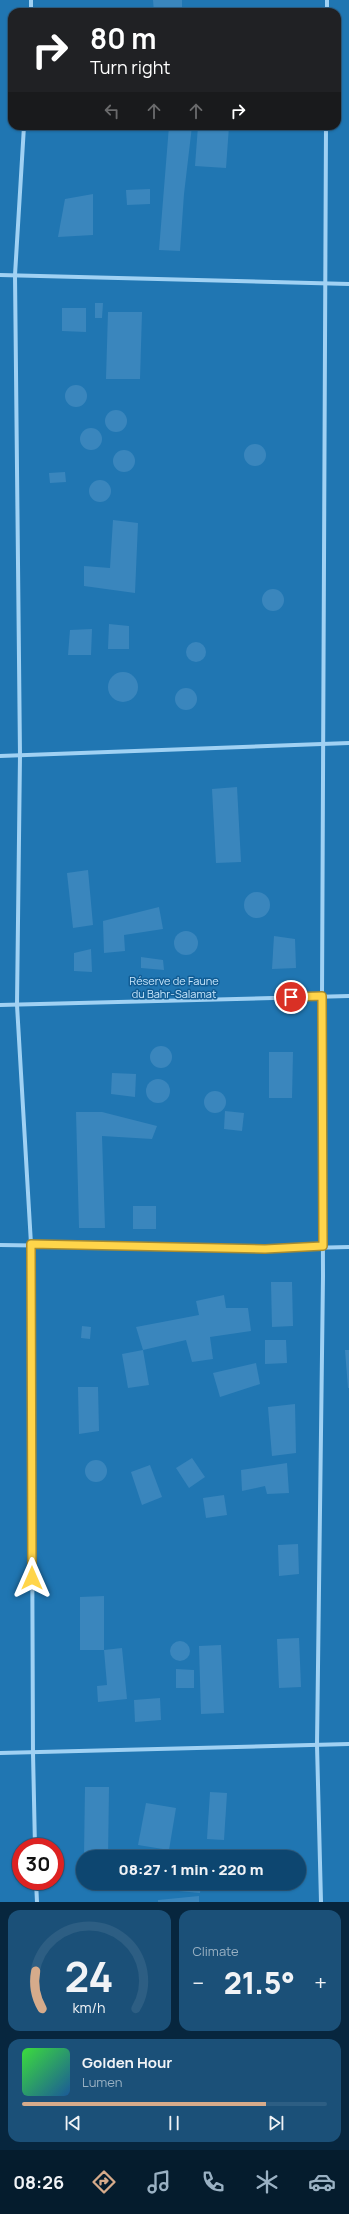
<!DOCTYPE html>
<html lang="en">
<head>
<meta charset="utf-8">
<style>
	body { margin:0; font-family:Manrope,sans-serif; background:#1b5078; color:#f1f3f6; height:100vh; display:flex; flex-direction:column; font-size:15px; white-space:nowrap }
	* { box-sizing:border-box; margin:0 }
	p { font-size:13px; color:#9ab1c3 }
	.icon { flex:none; width:22px; height:22px; fill:none; stroke:currentColor; stroke-width:2; stroke-linecap:round; stroke-linejoin:round }
	.map { position:relative; height:1902px; overflow:hidden }
	.details { display:flex; flex-direction:column; gap:8px; padding:8px; background:#07263e; flex:1 }
	.details>* { flex:none }
	.banner { position:absolute; left:8px; top:8px; width:333px; height:122px; border-radius:12px; box-shadow:0 1px 3px #0004,0 0 0 1px #2d5e83; background:#202124; color:#fff; overflow:hidden }
	.speed { position:absolute; left:12px; top:1838px; display:flex; gap:8px; font-size:20px; font-weight:700; text-align:center }
	.speed>* { display:grid; place-content:center; width:52px; height:52px; border-radius:50%; background:#0d4670; box-shadow:0 1px 3px #0004,0 0 0 1px #2d5e83; line-height:1 }
	.speed .limit { border:6px solid #d22; background:#fff; color:#111 }
	.pin { position:absolute; display:grid; place-items:center; width:34px; height:34px; color:#fff; margin:-17px; border:2px solid #fff; border-radius:50%; box-shadow:0 1px 4px #0007 }
	.me { position:absolute; width:44px; margin:-22px; rotate:0deg; stroke-linejoin:round; filter:drop-shadow(0 0 3px #0008) }
	.turn { display:flex; align-items:center; gap:14px; height:84px; padding:0 16px; font-size:18px }
	.turn .icon { width:52px; height:52px; stroke-width:2.5 }
	.turn b { display:block; font-size:28px; line-height:34px }
	.lanes { display:flex; align-items:center; height:38px; padding:0 16px; background:#0003; justify-content:center; gap:20px; direction:ltr }
	.lanes .off { opacity:.35 }
	.big { font-size:30px; font-weight:800; line-height:1.1 }
	.details .widget { flex:1; display:flex; flex-direction:column; justify-content:center; gap:6px; min-width:0; padding:0 14px; border-radius:12px; background:#1b5078 }
	.details .dial { align-items:center; gap:0 }
	.dial svg { height:104px; overflow:visible; fill:none; stroke:#2d5e83; stroke-width:7; stroke-linecap:round; text-anchor:middle }
	.dial text { fill:#f1f3f6; stroke:none }
	.song { display:flex; align-items:center; gap:12px }
	.cover { width:48px; height:48px; border-radius:6px; background:linear-gradient(135deg,hsl(120 70% 55%),hsl(210 70% 35%)) }
	.played { height:4px; border-radius:2px; background:linear-gradient(90deg,#d6ab8b 80%,#2d5e83 80%) }
	.keys { display:flex; justify-content:space-around; direction:ltr }
	.heat { display:flex; justify-content:space-between; align-items:center; font-size:22px; direction:ltr }
	.details .tiles { flex:1; display:grid; gap:8px; grid-template-columns:1fr 1fr }
	.widget:last-child { grid-column:span 2 }
	.trip { position:absolute; left:76px; top:1850px; width:230px; height:40px; border-radius:20px; background:#0d4670; box-shadow:0 1px 3px #0004,0 0 0 1px #2d5e83; font-weight:800; line-height:40px; text-align:center }
	.tabs { display:flex; height:64px; justify-content:space-around; align-items:center; background:#051c2d; color:#9ab1c3 }
	.tabs .icon { width:28px; height:28px }
	.tabs .on { color:#d6ab8b }
	.tabs b { font-size:18px; color:#f1f3f6 }
	.map>svg:first-child { display:block }
	.green { fill:#2076b2; fill-rule:evenodd }
	.building { fill:#3a86bd }
	.lines { fill:none; stroke-linecap:round; stroke-linejoin:round }
	.minor { stroke:#a0d1f3; stroke-width:4 }
	.route-casing { stroke:#a68a30; stroke-width:10 }
	.route { stroke:#ffd54a; stroke-width:7 }
	.labels { text-anchor:middle; dominant-baseline:central; stroke-width:3; stroke-linejoin:round; paint-order:stroke }
	.park-label { font-size:11px; fill:#c8e7fd; stroke:#115d95 }
</style>
</head>
<body>
<div class="map">
<svg width="349" height="1902" viewBox="0 0 349 1902">
	<rect width="100%" height="100%" fill="#115d95"/>
	<path class="green" d="M0,0H349V1902H0ZM12,12H337V126H12ZM21,1847H55V1881H21ZM83,1857H299V1883H83Z"/>
	<g class="building">
		<polygon points="153,0 182,0 182,12 154,12"/>
		<polygon points="234,7 260,11 260,12 233,12"/>
		<polygon points="169,126 192,126 184,194 180,251 159,250"/>
		<polygon points="198,126 229,126 226,168 195,166"/>
		<polygon points="150,189 150,204 127,205 126,190"/>
		<polygon points="93,194 93,235 58,237 65,199"/>
		<polygon points="95,303 103,303 102,318 95,318"/>
		<polygon points="62,308 86,308 86,332 62,331"/>
		<polygon points="108,312 142,312 140,379 106,379"/>
		<circle cx="76" cy="396" r="11"/>
		<circle cx="116" cy="421" r="11"/>
		<circle cx="91" cy="439" r="11"/>
		<circle cx="255" cy="455" r="11"/>
		<circle cx="124" cy="461" r="11"/>
		<polygon points="65,472 66,482 50,483 49,473"/>
		<circle cx="100" cy="491" r="11"/>
		<polygon points="113,520 138,523 135,593 84,586 84,566 110,568"/>
		<circle cx="273" cy="600" r="11"/>
		<polygon points="109,624 129,626 129,649 108,649"/>
		<polygon points="92,629 91,655 68,655 70,630"/>
		<circle cx="196" cy="652" r="10"/>
		<circle cx="123" cy="687" r="15"/>
		<circle cx="186" cy="699" r="11"/>
		<polygon points="237,787 241,862 216,863 212,789"/>
		<polygon points="88,870 93,925 73,928 67,873"/>
		<circle cx="257" cy="905" r="13"/>
		<polygon points="159,907 163,929 124,935 125,951 104,953 103,921"/>
		<circle cx="186" cy="943" r="12"/>
		<polygon points="274,936 295,939 296,968 272,969"/>
		<polygon points="91,949 92,972 74,971 74,953"/>
		<polygon points="141,957 163,960 164,970 141,968"/>
		<circle cx="161" cy="1057" r="11"/>
		<polygon points="269,1052 293,1052 292,1098 269,1098"/>
		<polygon points="112,1073 136,1074 135,1097 111,1094"/>
		<circle cx="158" cy="1091" r="12"/>
		<circle cx="215" cy="1102" r="11"/>
		<polygon points="225,1111 244,1113 242,1131 224,1129"/>
		<polygon points="76,1112 102,1112 157,1126 152,1139 102,1136 105,1228 79,1228"/>
		<rect x="133" y="1206" width="23" height="23"/>
		<polygon points="271,1282 292,1282 293,1326 272,1327"/>
		<polygon points="224,1295 226,1308 248,1308 251,1331 210,1337 213,1359 192,1362 186,1340 143,1350 149,1385 128,1388 122,1354 143,1350 136,1327 199,1315 196,1301"/>
		<polygon points="82,1326 91,1327 90,1339 81,1338"/>
		<polygon points="265,1340 286,1340 287,1363 265,1364"/>
		<polygon points="345,1350 349,1350 349,1388 348,1388"/>
		<polygon points="256,1363 260,1384 220,1397 213,1373"/>
		<polygon points="78,1387 98,1387 99,1431 79,1434"/>
		<polygon points="295,1404 296,1453 272,1456 268,1407"/>
		<polygon points="192,1458 205,1477 189,1488 176,1468"/>
		<circle cx="96" cy="1471" r="11"/>
		<polygon points="287,1463 289,1493 267,1494 265,1486 242,1491 241,1470"/>
		<polygon points="150,1465 162,1497 142,1505 131,1472"/>
		<polygon points="224,1495 227,1515 206,1518 203,1498"/>
		<polygon points="298,1544 299,1574 279,1576 278,1545"/>
		<polygon points="104,1596 104,1650 80,1650 80,1597"/>
		<polygon points="299,1638 301,1687 279,1688 277,1639"/>
		<circle cx="180" cy="1651" r="10"/>
		<polygon points="221,1645 224,1713 201,1714 199,1646"/>
		<polygon points="122,1648 127,1699 98,1702 97,1686 107,1685 104,1650"/>
		<polygon points="176,1669 194,1670 194,1688 176,1688"/>
		<polygon points="160,1698 161,1720 135,1722 134,1700"/>
		<polygon points="85,1787 109,1787 108,1857 84,1857"/>
		<polygon points="210,1792 227,1793 224,1840 207,1839"/>
		<polygon points="146,1803 176,1808 169,1850 138,1845"/>
		<polygon points="181,1854 201,1856 201,1857 180,1857"/>
		<polygon points="179,1883 201,1883 200,1893 178,1891"/>
		<polygon points="199,1896 199,1902 158,1902 158,1900"/>
	</g>
	<g class="lines">
		<g class="minor">
			<polyline points="31,12 31,0"/>
			<polyline points="327,12 327,0"/>
			<polyline points="24,126 15,275 20,755 17,1005 31,1244 33,1753 35,1847"/>
			<polyline points="0,275 349,284"/>
			<polyline points="0,756 349,743"/>
			<polyline points="0,1005 349,996"/>
			<polyline points="0,1245 265,1249 349,1247"/>
			<polyline points="0,1753 349,1744"/>
			<polyline points="36,1881 37,1902"/>
			<polyline points="321,1902 317,1745 323,1276 322,996 326,126"/>
		</g>
	</g>
	<g class="lines">
		<g class="route-casing">
			<polyline id="route" points="32,1578 31,1244 265,1249 323,1246 322,996 291,997"/>
		</g>
		<use href="#route" class="route"/>
	</g>
	<g class="labels">
		<g class="park-label">
			<text x="174" y="980">Réserve de Faune<tspan x="174" dy="13">du Bahr-Salamat</tspan></text>
		</g>
	</g>
</svg>
<div class="speed"><div class="limit">30</div></div>
<div class="pin" style="left:291px;top:997px;background:#d93025"><svg class="icon" aria-label="arrive" viewBox="0 0 24 24"><path d="M6 21V4h12l-3 4 3 4H6"/></svg></div>
<svg class="me" style="left:32px;top:1578px" viewBox="-20 -20 40 40"><path d="M0-17L14 15 0 8-14 15z" fill="#ffd54a" stroke="#fff" stroke-width="4"/></svg>
<div class="trip">08:27 · 1 min · 220 m</div>
<div class="banner">
<div class="turn"><svg class="icon" aria-label="right" viewBox="0 0 24 24"><path d="M7 20v-9h11M14 6l5 5-5 5"/></svg><div><b>80 m</b>Turn right</div></div>
<div class="lanes"><svg class="icon off" aria-label="left" viewBox="0 0 24 24"><path d="M17 20v-9H6M10 6l-5 5 5 5"/></svg><svg class="icon off" aria-label="ahead" viewBox="0 0 24 24"><path d="M12 20V5M6 11l6-6 6 6"/></svg><svg class="icon off" aria-label="ahead" viewBox="0 0 24 24"><path d="M12 20V5M6 11l6-6 6 6"/></svg><svg class="icon" aria-label="right" viewBox="0 0 24 24"><path d="M7 20v-9h11M14 6l5 5-5 5"/></svg></div>
</div>
</div>
<section class="details">
<div class="tiles">
<div class="widget dial"><svg viewBox="0 0 100 80">
<path d="M14 69A42 42 0 1 1 86 69"/>
<path d="M14 69A42 42 0 0 1 9 40" stroke="#d6ab8b"/>
<text x="50" y="56" font-size="32" font-weight="700">24</text>
<text x="50" y="72" font-size="11">km/h</text>
</svg></div>
<div class="widget"><p>Climate</p>
<div class="heat"><a>−</a><b class="big">21.5°</b><a>+</a></div>
</div>
<div class="widget">
<div class="song"><i class="cover"></i><div><b>Golden Hour</b><p>Lumen</p></div></div>
<div class="played"></div>
<div class="keys"><svg class="icon" aria-label="previous" viewBox="0 0 24 24"><path d="M18 5L8 12l10 7zM5 5v14"/></svg><svg class="icon" aria-label="pause" viewBox="0 0 24 24"><path d="M8 5v14M16 5v14"/></svg><svg class="icon" aria-label="next" viewBox="0 0 24 24"><path d="M6 5l10 7-10 7zM19 5v14"/></svg></div>
</div>
</div>
</section>
<nav class="tabs">
<b>08:26</b>
<svg class="icon on" aria-label="directions" viewBox="0 0 24 24"><path d="M12 3l9 9-9 9-9-9zM9 14v-3h6M13 9l2 2-2 2"/></svg>
<svg class="icon" aria-label="music" viewBox="0 0 24 24"><path d="M9 18V5l10-2v13"/><circle cx="6" cy="18" r="3"/><circle cx="16" cy="16" r="3"/></svg>
<svg class="icon" aria-label="phone" viewBox="0 0 24 24"><path d="M5 4h4l2 5-3 2q2 4 5 5l2-3 5 2v4C11 20 4 13 5 4z"/></svg>
<svg class="icon" aria-label="climate" viewBox="0 0 24 24"><path d="M12 3v18M4 7l16 10M4 17L20 7"/></svg>
<svg class="icon" aria-label="car" viewBox="0 0 24 24"><path d="M5 17H2v-5l4-1 3-4h7l3 4 3 1v5h-3M9 17h6M6 11h13"/><circle cx="7" cy="17" r="2"/><circle cx="17" cy="17" r="2"/></svg>
</nav>
</body>
</html>
